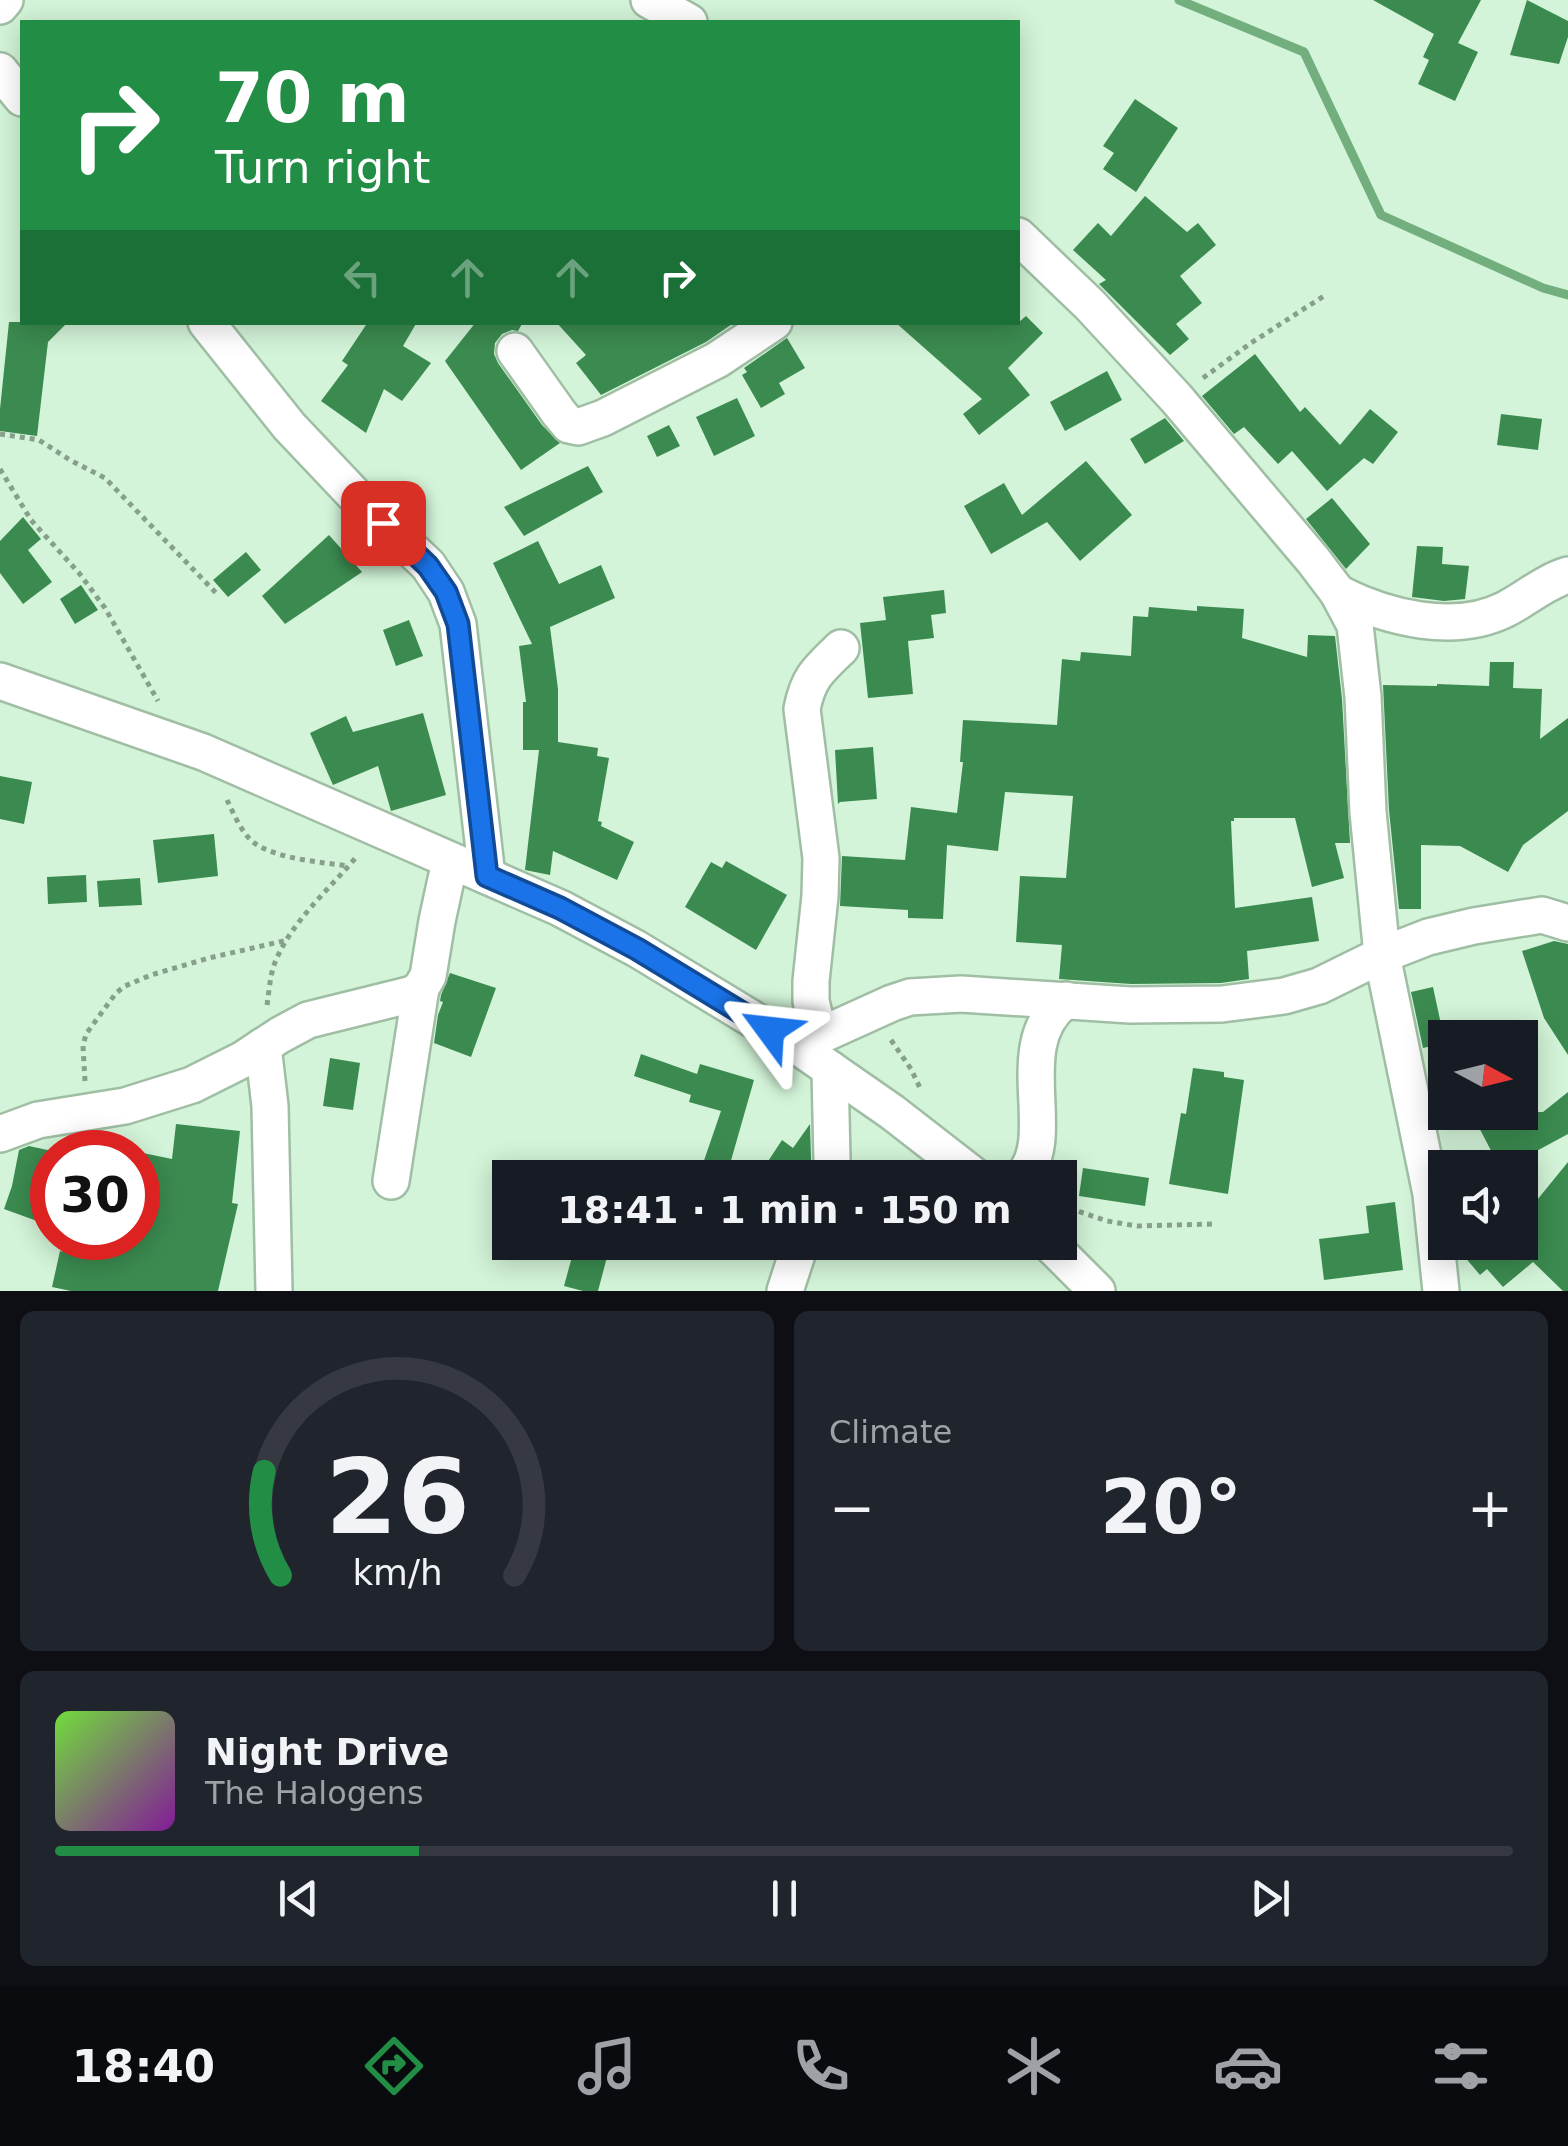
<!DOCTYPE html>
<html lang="en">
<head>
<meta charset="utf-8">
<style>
	body { margin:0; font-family:"DejaVu Sans",sans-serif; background:#20242c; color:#f1f3f6; height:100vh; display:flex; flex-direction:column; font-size:38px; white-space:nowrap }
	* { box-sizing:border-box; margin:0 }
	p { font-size:32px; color:#9ea1a6 }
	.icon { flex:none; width:55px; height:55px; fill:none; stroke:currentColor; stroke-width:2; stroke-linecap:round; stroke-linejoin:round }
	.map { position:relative; height:1291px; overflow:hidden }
	.panel { display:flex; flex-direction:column; gap:20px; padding:20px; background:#0d0f14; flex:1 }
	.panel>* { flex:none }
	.top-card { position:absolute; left:20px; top:20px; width:1000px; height:305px; border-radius:0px; box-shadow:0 5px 25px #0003; background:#218d45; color:#fff; overflow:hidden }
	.needle { width:65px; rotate:97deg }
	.fabs { position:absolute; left:1428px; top:1020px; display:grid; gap:20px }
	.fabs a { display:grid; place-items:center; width:110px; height:110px; border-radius:0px; background:#171b24; box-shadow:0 5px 25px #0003; font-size:50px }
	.speed { position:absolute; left:30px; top:1130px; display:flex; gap:20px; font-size:50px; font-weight:700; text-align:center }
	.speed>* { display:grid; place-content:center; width:130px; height:130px; border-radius:50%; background:#171b24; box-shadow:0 5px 25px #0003; line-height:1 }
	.speed .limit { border:15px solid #d22; background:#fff; color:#111 }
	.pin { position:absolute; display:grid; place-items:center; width:85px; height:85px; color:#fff; margin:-42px; border-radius:20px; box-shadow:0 5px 15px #0006 }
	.me { position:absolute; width:110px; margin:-55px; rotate:300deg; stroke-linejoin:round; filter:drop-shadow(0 0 8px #0008) }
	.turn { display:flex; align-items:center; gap:35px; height:210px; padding:0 30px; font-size:45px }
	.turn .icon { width:130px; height:130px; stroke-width:2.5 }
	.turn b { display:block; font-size:70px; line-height:85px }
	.lanes { display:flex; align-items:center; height:95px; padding:0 30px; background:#0003; justify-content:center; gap:50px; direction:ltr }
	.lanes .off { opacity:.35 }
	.big { font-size:75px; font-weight:800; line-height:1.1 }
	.panel .widget { flex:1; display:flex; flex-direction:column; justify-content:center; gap:15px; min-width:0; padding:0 35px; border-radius:15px; background:#20242c }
	.panel .dial { align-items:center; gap:0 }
	.dial svg { height:260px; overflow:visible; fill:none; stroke:#363941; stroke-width:7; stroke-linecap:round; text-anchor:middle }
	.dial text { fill:#f1f3f6; stroke:none }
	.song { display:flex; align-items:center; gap:30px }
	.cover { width:120px; height:120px; border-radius:15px; background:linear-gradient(135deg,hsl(100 70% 55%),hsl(290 70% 35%)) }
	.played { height:10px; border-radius:5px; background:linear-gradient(90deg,#218d45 25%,#363941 25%) }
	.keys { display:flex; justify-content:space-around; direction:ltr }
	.heat { display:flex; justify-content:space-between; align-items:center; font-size:55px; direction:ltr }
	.panel .tiles { flex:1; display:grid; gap:20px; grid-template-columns:1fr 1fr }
	.widget:last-child { grid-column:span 2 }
	.trip { position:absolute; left:492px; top:1160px; width:585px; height:100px; border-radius:0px; background:#171b24; box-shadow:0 5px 25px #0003; font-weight:800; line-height:100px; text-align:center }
	.dock { display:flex; height:160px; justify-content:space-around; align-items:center; background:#090b0e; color:#9ea1a6 }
	.dock .icon { width:70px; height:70px }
	.dock .current { color:#218d45 }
	.dock b { font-size:45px; color:#f1f3f6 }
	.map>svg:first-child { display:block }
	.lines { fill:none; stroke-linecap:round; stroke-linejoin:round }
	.stream { stroke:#72ae7e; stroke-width:9 }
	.building { fill:#3b8b50 }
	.street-casing { stroke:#9fbea4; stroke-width:40 }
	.path { stroke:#879f8b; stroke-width:5; stroke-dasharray:5 5; stroke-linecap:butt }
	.street { stroke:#fff; stroke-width:35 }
	.route-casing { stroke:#114b97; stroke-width:25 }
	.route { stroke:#1a73e8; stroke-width:18 }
</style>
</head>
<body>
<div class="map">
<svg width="1568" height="1291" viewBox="0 0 1568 1291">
	<rect width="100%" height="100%" fill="#d3f4d8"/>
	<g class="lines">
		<polyline class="stream" points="1179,0 1304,52 1381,215 1543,288 1568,295"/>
	</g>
	<g class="building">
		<polygon points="1373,0 1481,0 1458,43 1478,52 1455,101 1418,84 1429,60 1423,57 1434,34"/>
		<polygon points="1527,0 1568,21 1568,37 1559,64 1510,55"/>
		<polygon points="1135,99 1178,128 1136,192 1103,169 1114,153 1103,146"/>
		<polygon points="1145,196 1187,232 1198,223 1216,245 1180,276 1202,303 1176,324 1189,339 1170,355 1099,284 1106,280 1073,250 1098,223 1111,236"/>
		<polygon points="1026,316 1043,333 1008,368 1030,395 979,435 963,414 982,399 895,322 1019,322"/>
		<polygon points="9,322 68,322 48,342 37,436 0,431 0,409"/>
		<polygon points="368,322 417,322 403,346 431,363 402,401 384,389 366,433 321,401 348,365 342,361"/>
		<polygon points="476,322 523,322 518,331 512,330 502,334 495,343 494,354 498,363 542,425 560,443 521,470 445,361"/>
		<polygon points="556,322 735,322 706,342 601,395 576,363 586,355"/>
		<polygon points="787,338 805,368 779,383 785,394 761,408 742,375 747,372 744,368"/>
		<polygon points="1255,354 1300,412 1305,407 1340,445 1370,409 1398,432 1373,464 1364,458 1327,491 1292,451 1278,464 1244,427 1234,434 1202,396"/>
		<polygon points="1107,371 1122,400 1065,431 1050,402"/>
		<polygon points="737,398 755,436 714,456 696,417"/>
		<polygon points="1501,414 1542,419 1538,450 1497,445"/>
		<polygon points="1165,418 1184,441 1145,464 1130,439"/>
		<polygon points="669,425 680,446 657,457 647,436"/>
		<polygon points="1086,461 1132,515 1080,561 1047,522 991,554 964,506 1004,483 1022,515"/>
		<polygon points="588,466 603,492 524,536 504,507"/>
		<polygon points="1332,498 1370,544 1346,569 1306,519"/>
		<polygon points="23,517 41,539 28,550 52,582 23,604 0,573 0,541"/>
		<polygon points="329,535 362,572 285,624 262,596"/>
		<polygon points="538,541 559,584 601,565 615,598 550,627 558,689 558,742 598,748 597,756 609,758 598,821 602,822 601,826 634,842 617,880 553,851 550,875 525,870 539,750 523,750 523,702 526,702 519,646 532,644 493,563"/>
		<polygon points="1417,546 1443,547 1442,564 1469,566 1465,599 1444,601 1412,597"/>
		<polygon points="246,552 261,570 228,597 213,580"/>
		<polygon points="81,585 98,610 75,624 60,599"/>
		<polygon points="944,590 946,613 931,615 934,638 908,641 913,694 868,698 860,623 886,620 883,597"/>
		<polygon points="1197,606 1244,609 1242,638 1307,657 1308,635 1335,636 1342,699 1350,843 1335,843 1344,878 1312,887 1295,818 1234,818 1234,821 1231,821 1235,908 1312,897 1319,941 1247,951 1249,979 1221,983 1131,984 1059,979 1062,945 1016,942 1020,876 1066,878 1073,796 1005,792 998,851 947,845 943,919 908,918 908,910 840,906 842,856 905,860 911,807 957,813 963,762 960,762 963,720 1057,725 1062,659 1080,661 1081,652 1131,656 1133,616 1148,617 1149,607 1197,611"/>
		<polygon points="409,620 423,656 396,666 383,630"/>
		<polygon points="1490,662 1514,662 1513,688 1542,689 1540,739 1568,718 1568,811 1523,845 1508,872 1460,846 1421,845 1421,909 1399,909 1389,810 1383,685 1437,686 1437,684 1489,686"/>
		<polygon points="423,713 446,795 391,811 378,766 333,785 310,733 346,716 353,732"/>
		<polygon points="873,747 877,799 840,802 838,804 835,750"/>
		<polygon points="0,776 32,782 24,824 0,819"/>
		<polygon points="214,834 218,876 158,883 153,840"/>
		<polygon points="726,861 787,895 756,950 685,907 711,862 722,868"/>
		<polygon points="86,875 87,902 48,904 47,877"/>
		<polygon points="140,878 142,905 99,907 97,881"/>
		<polygon points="1554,941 1568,944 1568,1055 1544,1018 1522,951"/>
		<polygon points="450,973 496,988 471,1057 434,1043 438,1015 443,1002 440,1001 441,995"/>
		<polygon points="1433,987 1445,1043 1423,1048 1411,992"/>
		<polygon points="641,1054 697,1074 700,1064 754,1080 726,1178 698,1178 721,1111 689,1102 691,1095 634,1076"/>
		<polygon points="330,1058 360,1063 353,1110 323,1106"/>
		<polygon points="1193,1068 1224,1072 1224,1077 1244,1080 1228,1194 1169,1184 1181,1113 1186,1114"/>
		<polygon points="1568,1092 1568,1134 1505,1168 1500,1168 1471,1112 1543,1112"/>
		<polygon points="176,1124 240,1131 232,1203 238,1204 218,1291 71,1291 52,1287 60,1251 80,1255 84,1238 138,1238 138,1152 172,1159"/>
		<polygon points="810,1124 811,1159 808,1178 757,1178 782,1140 793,1148"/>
		<polygon points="29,1146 52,1151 52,1177 37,1221 4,1209 12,1186 19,1150"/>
		<polygon points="1568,1162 1568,1291 1563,1291 1533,1262 1503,1287 1487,1269 1480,1275 1458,1249 1457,1242 1520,1242 1520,1221"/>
		<polygon points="1083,1168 1149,1178 1145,1206 1079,1196"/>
		<polygon points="1395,1202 1403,1270 1324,1280 1319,1239 1369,1233 1366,1206"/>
		<polygon points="576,1242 611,1242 598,1291 583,1291 564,1286"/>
	</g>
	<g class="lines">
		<g class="street-casing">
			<g id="street">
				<polyline points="649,0 689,22"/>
				<polyline points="0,6 5,0"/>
				<polyline points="0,71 22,98"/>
				<polyline points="1018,236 1090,305 1176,398 1313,560 1338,593 1355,625 1363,697 1368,812 1382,955 1431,1194 1441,1291"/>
				<polyline points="206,322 289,426 361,502 428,565 446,592 458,624 487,876"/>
				<polyline points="515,351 559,413 569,425 578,427 603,418 717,360 774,322"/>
				<path d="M1338,593C1387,618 1455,635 1506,609C1527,598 1545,582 1568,575"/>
				<polyline points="0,681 203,752 560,908 637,949 797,1046 892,1112 977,1178"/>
				<path d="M819,1036L811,1001V981L820,896L821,858L802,709C808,678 818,670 841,648"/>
				<polyline points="263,1046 270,1106 274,1291"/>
				<polyline points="797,1046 892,1003 910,997 961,994 1130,1005 1222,1004 1284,996 1319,986 1382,955 1428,937 1474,926 1542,915 1568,923"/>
				<polyline points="0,1134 38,1120 125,1106 192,1085 242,1060 280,1035 308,1020 413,994 421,988 428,976 437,921 450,861"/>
				<polyline points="829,1178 832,1161 830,1069"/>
				<path d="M1021,1178C1062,1138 1006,1044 1066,1000"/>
				<polyline points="391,1181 421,988"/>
				<polyline points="1048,1242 1097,1291"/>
				<polyline points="785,1291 801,1242"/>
			</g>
		</g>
		<g class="path">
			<polyline points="1203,378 1251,343 1327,294"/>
			<polyline points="0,434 39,440 70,460 105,478 217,594"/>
			<polyline points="0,469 31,520 79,573 105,608 158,701"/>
			<path d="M227,800C234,814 241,832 253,842C275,859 321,862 348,866"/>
			<path d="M267,1005C269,992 270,977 274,965C290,922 330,889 358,855"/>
			<polyline points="891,1040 911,1069 921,1090"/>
			<polyline points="85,1081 83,1046 86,1034 116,993 125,986 151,975 209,958 288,940"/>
			<polyline points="1060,1205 1107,1221 1137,1226 1216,1224"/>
		</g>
		<use href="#street" class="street"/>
	</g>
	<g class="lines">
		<g class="route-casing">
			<polyline id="route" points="383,523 428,566 446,592 458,624 487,876 560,908 637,949 770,1030"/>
		</g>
		<use href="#route" class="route"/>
	</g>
</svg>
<div class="fabs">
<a><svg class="needle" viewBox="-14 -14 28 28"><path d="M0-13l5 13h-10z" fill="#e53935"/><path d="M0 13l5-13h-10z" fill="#9ea1a6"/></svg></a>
<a><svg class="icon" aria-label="sound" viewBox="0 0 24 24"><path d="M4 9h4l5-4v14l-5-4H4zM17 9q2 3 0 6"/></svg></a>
</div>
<div class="speed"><div class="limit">30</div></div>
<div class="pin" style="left:383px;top:523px;background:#d93025"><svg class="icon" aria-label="arrive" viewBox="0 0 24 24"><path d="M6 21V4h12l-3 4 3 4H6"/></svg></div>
<svg class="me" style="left:770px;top:1030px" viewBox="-20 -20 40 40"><path d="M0-17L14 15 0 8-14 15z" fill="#1a73e8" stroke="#fff" stroke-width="4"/></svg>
<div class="trip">18:41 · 1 min · 150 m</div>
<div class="top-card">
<div class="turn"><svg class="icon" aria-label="right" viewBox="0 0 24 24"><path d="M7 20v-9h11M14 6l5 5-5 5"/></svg><div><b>70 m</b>Turn right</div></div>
<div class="lanes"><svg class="icon off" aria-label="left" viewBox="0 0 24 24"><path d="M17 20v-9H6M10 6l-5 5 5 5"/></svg><svg class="icon off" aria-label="ahead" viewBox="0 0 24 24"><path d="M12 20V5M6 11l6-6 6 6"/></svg><svg class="icon off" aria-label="ahead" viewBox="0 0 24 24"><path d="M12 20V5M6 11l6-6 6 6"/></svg><svg class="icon" aria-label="right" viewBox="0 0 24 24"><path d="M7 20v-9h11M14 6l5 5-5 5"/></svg></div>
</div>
</div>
<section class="panel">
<div class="tiles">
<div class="widget dial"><svg viewBox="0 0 100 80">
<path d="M14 69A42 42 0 1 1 86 69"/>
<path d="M14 69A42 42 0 0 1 9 37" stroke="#218d45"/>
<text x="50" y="56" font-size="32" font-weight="700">26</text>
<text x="50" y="72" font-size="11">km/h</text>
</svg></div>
<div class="widget"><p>Climate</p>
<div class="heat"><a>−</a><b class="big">20°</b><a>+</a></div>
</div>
<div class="widget">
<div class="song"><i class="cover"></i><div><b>Night Drive</b><p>The Halogens</p></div></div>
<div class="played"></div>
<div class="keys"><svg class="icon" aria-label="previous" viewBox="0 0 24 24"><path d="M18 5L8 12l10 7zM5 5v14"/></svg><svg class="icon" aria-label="pause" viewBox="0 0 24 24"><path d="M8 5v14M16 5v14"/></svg><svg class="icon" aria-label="next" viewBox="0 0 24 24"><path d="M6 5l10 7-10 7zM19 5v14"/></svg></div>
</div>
</div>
</section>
<nav class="dock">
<b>18:40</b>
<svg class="icon current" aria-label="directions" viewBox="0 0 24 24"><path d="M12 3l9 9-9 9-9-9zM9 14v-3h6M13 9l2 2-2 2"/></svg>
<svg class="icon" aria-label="music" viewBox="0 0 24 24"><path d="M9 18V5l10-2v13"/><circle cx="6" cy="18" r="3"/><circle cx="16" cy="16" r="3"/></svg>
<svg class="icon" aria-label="phone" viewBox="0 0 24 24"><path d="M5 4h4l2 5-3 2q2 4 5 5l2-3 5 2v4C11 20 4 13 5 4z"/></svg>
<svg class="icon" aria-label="climate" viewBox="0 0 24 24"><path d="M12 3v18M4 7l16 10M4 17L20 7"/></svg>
<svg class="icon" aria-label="car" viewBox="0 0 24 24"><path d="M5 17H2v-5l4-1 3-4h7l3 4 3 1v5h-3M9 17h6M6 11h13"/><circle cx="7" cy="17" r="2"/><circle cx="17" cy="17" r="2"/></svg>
<svg class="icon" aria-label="filters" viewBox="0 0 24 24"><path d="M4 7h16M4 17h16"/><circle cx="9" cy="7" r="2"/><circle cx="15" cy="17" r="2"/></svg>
</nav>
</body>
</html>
